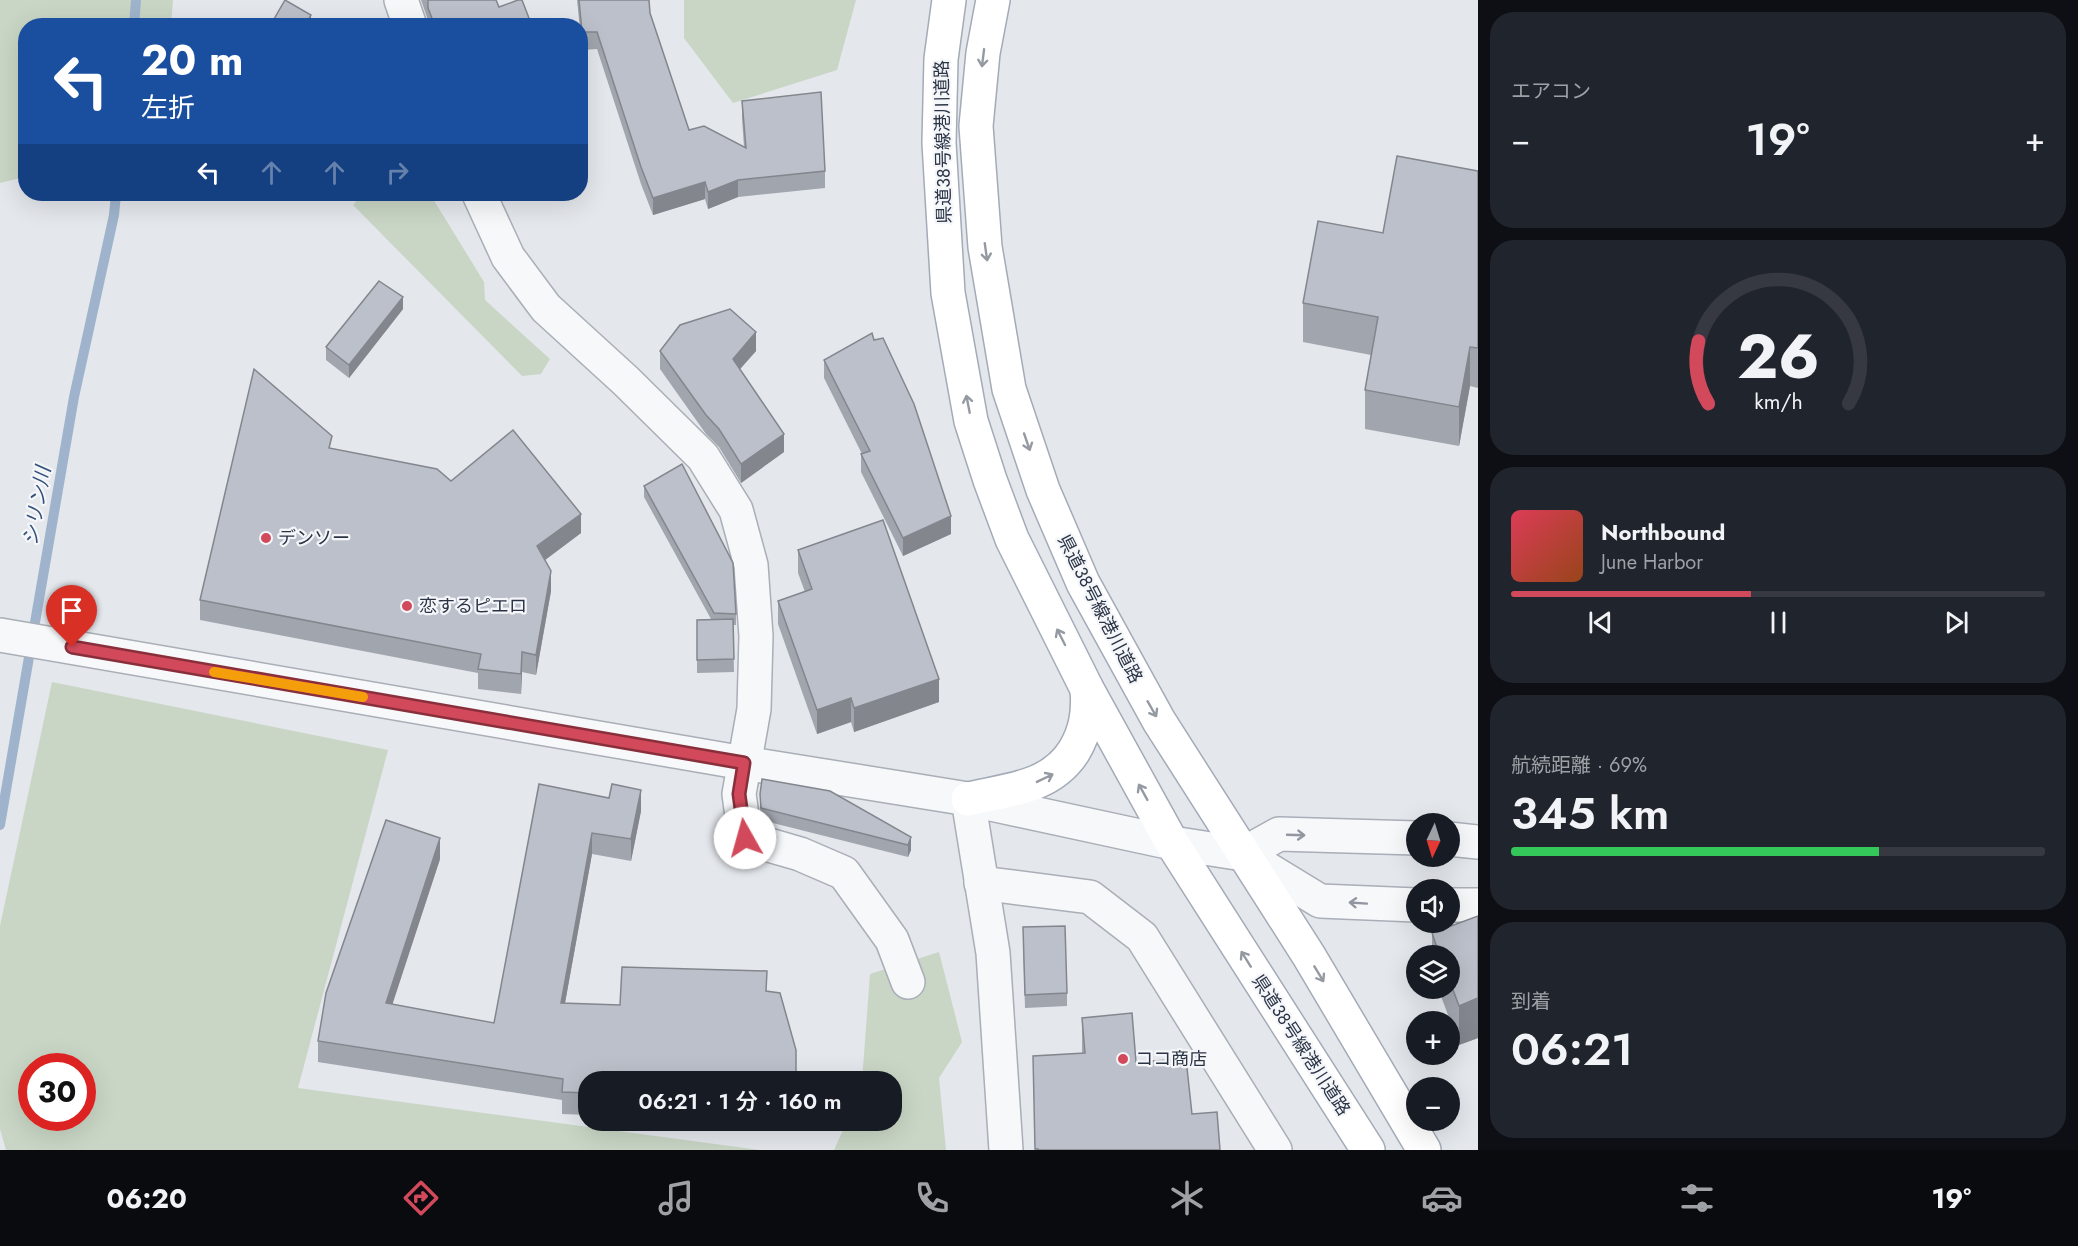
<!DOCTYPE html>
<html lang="ja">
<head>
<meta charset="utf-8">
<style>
	body { margin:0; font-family:Jost,"Noto Sans JP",sans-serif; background:#20242c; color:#f1f3f6; height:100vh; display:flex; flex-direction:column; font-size:22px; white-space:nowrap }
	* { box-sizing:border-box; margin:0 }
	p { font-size:20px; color:#9ea1a6 }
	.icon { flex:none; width:33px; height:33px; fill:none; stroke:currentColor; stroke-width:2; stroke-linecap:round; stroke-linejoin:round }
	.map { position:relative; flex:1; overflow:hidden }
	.sheet { display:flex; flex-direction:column; gap:12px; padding:12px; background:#0d0f14; width:600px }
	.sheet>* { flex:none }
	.guide { position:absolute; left:18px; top:18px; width:570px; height:183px; border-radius:24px; box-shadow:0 6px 24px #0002; background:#1a4fa0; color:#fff; overflow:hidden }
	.needle { width:39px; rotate:184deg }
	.fabs { position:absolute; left:1406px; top:813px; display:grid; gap:12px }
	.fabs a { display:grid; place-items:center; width:54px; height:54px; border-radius:50%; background:#171b24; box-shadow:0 6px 24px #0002; font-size:30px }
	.speed { position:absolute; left:18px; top:1053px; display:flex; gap:12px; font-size:30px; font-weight:700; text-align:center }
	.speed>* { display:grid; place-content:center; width:78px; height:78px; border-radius:50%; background:#171b24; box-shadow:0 6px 24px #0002; line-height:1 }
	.speed .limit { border:9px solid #d22; background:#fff; color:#111 }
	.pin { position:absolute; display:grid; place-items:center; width:51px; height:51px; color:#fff; margin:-62px -26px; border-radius:50% 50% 50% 0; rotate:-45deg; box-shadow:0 0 6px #0007 }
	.pin .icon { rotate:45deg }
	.me { position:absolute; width:66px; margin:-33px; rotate:353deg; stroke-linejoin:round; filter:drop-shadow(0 0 4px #0008) }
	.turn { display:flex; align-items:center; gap:21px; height:126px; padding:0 24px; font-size:27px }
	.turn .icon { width:78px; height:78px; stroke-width:2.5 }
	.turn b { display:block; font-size:42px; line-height:51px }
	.lanes { display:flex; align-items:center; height:57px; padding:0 24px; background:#0003; justify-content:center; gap:30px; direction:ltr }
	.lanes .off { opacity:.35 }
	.big { font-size:45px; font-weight:600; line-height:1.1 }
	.sheet .card { flex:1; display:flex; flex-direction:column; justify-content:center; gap:9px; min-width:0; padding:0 21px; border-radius:24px; background:#20242c }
	.sheet .dial { align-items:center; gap:0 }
	.dial svg { height:156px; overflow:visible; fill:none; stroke:#363941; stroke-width:7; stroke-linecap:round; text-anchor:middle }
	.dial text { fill:#f1f3f6; stroke:none }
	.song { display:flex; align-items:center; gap:18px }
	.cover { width:72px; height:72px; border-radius:9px; background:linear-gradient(135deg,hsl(350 70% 55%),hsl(20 70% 35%)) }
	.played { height:6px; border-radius:3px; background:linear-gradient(90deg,#d1495b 45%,#363941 45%) }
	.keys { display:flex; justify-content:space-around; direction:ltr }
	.heat { display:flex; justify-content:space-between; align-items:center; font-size:33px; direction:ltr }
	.charge { height:9px; border-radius:4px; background:linear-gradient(90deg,#34c759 69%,#363941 0) }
	.trip { position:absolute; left:578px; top:1071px; width:324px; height:60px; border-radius:24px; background:#171b24; box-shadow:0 6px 24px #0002; font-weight:600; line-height:60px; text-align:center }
	.menu { display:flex; height:96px; justify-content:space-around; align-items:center; background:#090b0e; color:#9ea1a6 }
	.menu .icon { width:42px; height:42px }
	.menu .active { color:#d1495b }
	.menu b { font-size:27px; color:#f1f3f6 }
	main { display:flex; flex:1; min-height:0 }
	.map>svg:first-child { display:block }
	.green { fill:#c9d6c5; fill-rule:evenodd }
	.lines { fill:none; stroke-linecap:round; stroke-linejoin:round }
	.stream { stroke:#9fb4cc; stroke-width:10 }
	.minor-casing { stroke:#a9aeb7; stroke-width:36 }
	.major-casing { stroke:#a3abb8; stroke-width:36 }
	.minor { stroke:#f7f8fa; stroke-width:33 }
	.major { stroke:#fff; stroke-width:33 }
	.wall { fill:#a1a5ae }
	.shaded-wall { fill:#83868d }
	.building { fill:#bbc0ca; stroke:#83868d; stroke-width:1.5 }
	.oneway { stroke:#959aa2 }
	.oneway2 { stroke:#9196a0 }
	.route-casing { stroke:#882f3b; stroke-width:15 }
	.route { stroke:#d1495b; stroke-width:10 }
	.slow { stroke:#f59e0b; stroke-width:10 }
	.poi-dot { fill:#d1495b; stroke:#f4f6f9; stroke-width:2 }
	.labels { text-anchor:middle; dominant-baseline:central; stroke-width:4.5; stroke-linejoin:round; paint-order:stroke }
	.street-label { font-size:18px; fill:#2b3445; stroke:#f4f6f9 }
	.poi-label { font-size:18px; fill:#2b3445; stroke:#f4f6f9; text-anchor:start }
	.water-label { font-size:20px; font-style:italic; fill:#34527a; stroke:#f4f6f9 }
</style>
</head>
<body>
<main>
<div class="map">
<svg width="1478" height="1150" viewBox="0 0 1478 1150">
	<rect width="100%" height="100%" fill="#e4e7ec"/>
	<g class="green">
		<polygon points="0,0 173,0 171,25 26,26 25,177 0,183"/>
		<polygon points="684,0 856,0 837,70 733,103 684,38"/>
		<polygon points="362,194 430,194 484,282 485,300 550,359 541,374 522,376 353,205"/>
		<path d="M52,682L388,750L298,1088L760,1150H6L0,1129V926ZM82,1066V1118H32V1066Z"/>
		<polygon points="939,952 962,1042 939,1078 946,1150 834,1150 847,1121 891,1120 891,1082 862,1081 870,974"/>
	</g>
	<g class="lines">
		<g class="stream">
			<polyline points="134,26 136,0"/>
			<polyline points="0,825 74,397 114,215 116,194"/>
		</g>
		<g class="minor-casing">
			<g id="minor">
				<polyline points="401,0 410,26"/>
				<polyline points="479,194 508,257 546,308 626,381 703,457 736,510 751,565 756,636 754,709 739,794 745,838 800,854 844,873 892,940 908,982"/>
				<polyline points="0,635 744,763 968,799 1172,843 1243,854 1320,901 1416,905"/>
				<polyline points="968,799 993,953 1006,1150"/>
				<polyline points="1449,839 1478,842"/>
				<polyline points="1243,854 1279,834 1416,838"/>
				<polyline points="981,883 1090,897 1142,937 1275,1150"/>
				<polyline points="1449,905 1478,905"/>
			</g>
		</g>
		<g class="major-casing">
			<g id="major">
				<polyline points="949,0 941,59 939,143 948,293 971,421 990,480 1012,539 1087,689 1172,843 1368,1150"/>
				<polyline points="993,0 983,53 976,126 985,247 1009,389 1043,490 1083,583 1159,721 1309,956 1424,1150"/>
				<path d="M968,799C1007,790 1051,788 1074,751C1086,731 1089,712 1087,689"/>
			</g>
		</g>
		<use href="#minor" class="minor"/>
		<use href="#major" class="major"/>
	</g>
	<g class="wall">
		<polygon points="421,0 496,0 499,7 532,26 428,26 428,20"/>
		<polygon points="577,0 649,0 650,13 689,130 744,147 742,118 742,101 825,171 825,188 738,197 708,209 705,199 653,215 641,184 597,49 582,50"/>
		<polygon points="1478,171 1478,388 1470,386 1459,446 1365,429 1365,390 1371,355 1303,342 1303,303 1383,233"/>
		<polygon points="403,309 349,378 326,360 326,347"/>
		<polygon points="874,340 951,534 903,556 861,472 861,454 862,454 824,378 824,360"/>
		<polygon points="660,351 756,351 740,369 784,452 741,483 719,447 706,434 660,369"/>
		<polygon points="332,448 451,481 581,533 545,560 551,591 536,675 522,672 521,694 478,689 478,673 200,620 200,600"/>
		<polygon points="644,486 736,614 736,625 733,625 734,672 697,673 697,620 711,619 644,497"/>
		<polygon points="798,550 939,702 854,732 851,722 817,734 778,624 778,601 805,592 798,573"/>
		<polygon points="539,784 641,811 631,861 592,854 565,1003 620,1005 767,971 588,1082 588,1115 562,1114 562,1100 318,1062 318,1041 440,859 392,1004 494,1023"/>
		<polygon points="760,794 911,837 911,850 908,857 761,820 760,806"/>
		<polygon points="1478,916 1478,1038 1459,1045 1438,988 1449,988 1449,956 1432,956 1432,933"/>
		<polygon points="1023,940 1067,993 1067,1006 1025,1008"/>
		<polygon points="1082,1018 1136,1062 1192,1114 1220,1150 1035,1150 1033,1056 1082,1053"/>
		<polygon points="672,1120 777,1120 776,1130 672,1126"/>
	</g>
	<g class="shaded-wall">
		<polygon points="311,15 311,22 309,26 305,26"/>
		<polygon points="738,180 738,197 708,209 708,192"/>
		<polygon points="705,182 705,199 653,215 653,198"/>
		<polygon points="403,297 403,309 349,378 349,365"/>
		<polygon points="756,332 756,351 733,377 733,359"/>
		<polygon points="1470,347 1470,386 1459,446 1459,407"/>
		<polygon points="784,434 784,452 741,483 741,464"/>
		<polygon points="581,514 581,533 537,566 537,546"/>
		<polygon points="951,516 951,534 903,556 903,538"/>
		<polygon points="551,571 551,591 536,675 536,655"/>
		<polygon points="522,652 522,672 521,694 521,674"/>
		<polygon points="939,679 939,702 854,732 854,708"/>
		<polygon points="851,698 851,722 817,734 817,710"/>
		<polygon points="641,790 641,811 631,861 631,839"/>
		<polygon points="592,833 592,854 561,1025 561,1003"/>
		<polygon points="911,837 911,850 908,857 908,845"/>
		<polygon points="440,838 440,859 386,1024 386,1003"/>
		<polygon points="1478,998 1478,1038 1459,1045 1459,1006"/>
	</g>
	<g class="building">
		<polygon points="285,0 311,15 305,26 270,26"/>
		<polygon points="428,0 496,0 499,7 518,0 522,0 532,26 435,26 428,8"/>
		<polygon points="579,0 649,0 650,13 689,130 704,126 746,148 742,101 821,92 825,171 738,180 708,192 705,182 653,198 641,167 597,32 582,32"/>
		<polygon points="1397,156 1478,171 1478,348 1470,347 1459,407 1365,390 1378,317 1303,303 1318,221 1383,233"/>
		<polygon points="379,281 403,297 349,365 326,347"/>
		<polygon points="730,309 756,332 733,359 784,434 741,464 719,429 706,415 660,351 680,325"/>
		<polygon points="872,333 874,340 883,338 914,404 951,516 903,538 861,454 870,451 824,360"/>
		<polygon points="254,369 332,436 329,448 437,469 451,481 513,430 581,514 537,546 551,571 536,655 522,652 521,674 478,669 481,654 200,600"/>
		<polygon points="682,464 733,563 736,614 714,613 644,486"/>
		<polygon points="883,520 939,679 854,708 851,698 817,710 778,601 812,589 798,550"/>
		<polygon points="733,619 734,659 697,660 697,620"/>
		<polygon points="762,779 830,791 911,837 908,845 761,808 760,794"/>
		<polygon points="539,784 609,798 612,784 641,790 631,839 592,833 561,1003 620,1005 622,967 767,971 766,991 780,993 796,1050 796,1082 588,1082 588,1093 562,1092 563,1079 318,1041 326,993 386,820 440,838 386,1003 494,1023"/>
		<polygon points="1478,916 1478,998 1459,1006 1449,979 1449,956 1440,956 1432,933"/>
		<polygon points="1065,926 1067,993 1025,995 1023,927"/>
		<polygon points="1132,1013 1136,1062 1186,1059 1192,1114 1217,1112 1220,1150 1038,1150 1038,1149 1035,1149 1033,1056 1085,1053 1082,1018"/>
	</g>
	<defs><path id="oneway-shaft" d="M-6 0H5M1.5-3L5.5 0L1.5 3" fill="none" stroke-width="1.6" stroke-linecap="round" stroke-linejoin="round" transform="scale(1.5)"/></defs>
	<g class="oneway">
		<use href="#oneway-shaft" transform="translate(983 58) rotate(97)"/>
		<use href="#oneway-shaft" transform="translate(986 252) rotate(82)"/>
		<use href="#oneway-shaft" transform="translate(968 404) rotate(-101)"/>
		<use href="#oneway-shaft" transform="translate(1027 442) rotate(71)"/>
		<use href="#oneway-shaft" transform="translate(1061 637) rotate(-117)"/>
		<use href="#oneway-shaft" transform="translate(1152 709) rotate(60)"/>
		<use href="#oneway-shaft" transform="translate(1045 778) rotate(-26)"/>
		<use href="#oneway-shaft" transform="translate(1143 792) rotate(-119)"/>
		<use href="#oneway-shaft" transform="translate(1246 959) rotate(-122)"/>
		<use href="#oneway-shaft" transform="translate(1319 974) rotate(59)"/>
	</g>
	<g class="oneway2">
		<use href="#oneway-shaft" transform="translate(1296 835) rotate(2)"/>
		<use href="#oneway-shaft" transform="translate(1358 903) rotate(-176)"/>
	</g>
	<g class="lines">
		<g class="route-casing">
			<polyline id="route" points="72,647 744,763 739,794 745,838"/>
		</g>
		<use href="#route" class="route"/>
		<polyline class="slow" points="214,672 363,697"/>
	</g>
	<g class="poi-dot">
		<circle cx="266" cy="538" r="6"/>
		<circle cx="407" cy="606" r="6"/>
		<circle cx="1123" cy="1059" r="6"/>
	</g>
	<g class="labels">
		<g class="street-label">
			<text transform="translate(943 142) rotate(-91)">県道38号線港川道路</text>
			<text transform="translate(1100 609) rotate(63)">県道38号線港川道路</text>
			<text transform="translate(1301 1045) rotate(57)">県道38号線港川道路</text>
		</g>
		<g class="poi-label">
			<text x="278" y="538">デンソー</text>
			<text x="419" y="606">恋するピエロ</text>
			<text x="1135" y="1059">ココ商店</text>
		</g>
		<g class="water-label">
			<text transform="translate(37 506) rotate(-80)">シリン川</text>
		</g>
	</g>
</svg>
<div class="fabs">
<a><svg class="needle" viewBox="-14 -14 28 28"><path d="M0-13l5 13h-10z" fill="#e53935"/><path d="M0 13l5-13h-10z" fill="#9ea1a6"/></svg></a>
<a><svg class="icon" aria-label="sound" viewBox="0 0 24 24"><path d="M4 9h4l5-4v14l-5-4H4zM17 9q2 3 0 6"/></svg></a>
<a><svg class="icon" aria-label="layers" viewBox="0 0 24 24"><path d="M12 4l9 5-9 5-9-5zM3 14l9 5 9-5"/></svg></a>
<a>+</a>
<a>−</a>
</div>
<div class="speed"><div class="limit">30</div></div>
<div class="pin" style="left:72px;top:647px;background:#d93025"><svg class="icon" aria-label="arrive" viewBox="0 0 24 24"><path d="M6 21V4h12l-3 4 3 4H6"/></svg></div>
<svg class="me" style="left:745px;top:838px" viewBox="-20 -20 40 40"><circle r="19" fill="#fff"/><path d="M0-13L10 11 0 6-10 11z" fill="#d1495b"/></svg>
<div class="trip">06:21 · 1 分 · 160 m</div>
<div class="guide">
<div class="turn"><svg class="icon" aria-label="left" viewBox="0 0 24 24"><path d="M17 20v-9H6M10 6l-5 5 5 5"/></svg><div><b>20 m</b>左折</div></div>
<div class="lanes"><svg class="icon" aria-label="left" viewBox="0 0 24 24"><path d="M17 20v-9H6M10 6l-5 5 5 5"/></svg><svg class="icon off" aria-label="ahead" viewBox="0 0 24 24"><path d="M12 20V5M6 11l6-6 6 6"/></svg><svg class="icon off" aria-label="ahead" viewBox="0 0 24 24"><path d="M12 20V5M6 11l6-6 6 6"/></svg><svg class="icon off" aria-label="right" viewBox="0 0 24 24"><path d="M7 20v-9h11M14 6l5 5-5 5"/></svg></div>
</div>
</div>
<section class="sheet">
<div class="card"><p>エアコン</p>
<div class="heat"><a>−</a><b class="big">19°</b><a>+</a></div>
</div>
<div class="card dial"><svg viewBox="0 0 100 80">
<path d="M14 69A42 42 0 1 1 86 69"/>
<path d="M14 69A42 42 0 0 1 9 37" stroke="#d1495b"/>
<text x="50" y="56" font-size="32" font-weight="700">26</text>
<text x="50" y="72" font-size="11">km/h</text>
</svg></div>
<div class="card">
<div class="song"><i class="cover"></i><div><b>Northbound</b><p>June Harbor</p></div></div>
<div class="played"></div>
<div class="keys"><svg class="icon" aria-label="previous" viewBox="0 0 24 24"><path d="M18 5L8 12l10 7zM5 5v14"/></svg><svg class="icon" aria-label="pause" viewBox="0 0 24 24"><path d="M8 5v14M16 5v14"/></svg><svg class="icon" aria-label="next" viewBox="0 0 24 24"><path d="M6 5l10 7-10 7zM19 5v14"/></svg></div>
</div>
<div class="card"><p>航続距離 · 69%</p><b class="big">345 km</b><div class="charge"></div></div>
<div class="card"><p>到着</p><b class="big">06:21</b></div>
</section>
</main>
<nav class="menu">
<b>06:20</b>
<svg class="icon active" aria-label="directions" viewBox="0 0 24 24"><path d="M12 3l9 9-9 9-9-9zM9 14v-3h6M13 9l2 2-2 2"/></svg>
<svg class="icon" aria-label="music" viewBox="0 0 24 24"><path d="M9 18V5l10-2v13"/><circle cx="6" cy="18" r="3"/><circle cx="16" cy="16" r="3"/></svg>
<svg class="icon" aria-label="phone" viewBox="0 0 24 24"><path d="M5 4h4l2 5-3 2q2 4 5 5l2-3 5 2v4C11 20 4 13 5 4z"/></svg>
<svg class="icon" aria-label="climate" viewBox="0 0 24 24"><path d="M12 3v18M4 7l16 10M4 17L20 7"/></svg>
<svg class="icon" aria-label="car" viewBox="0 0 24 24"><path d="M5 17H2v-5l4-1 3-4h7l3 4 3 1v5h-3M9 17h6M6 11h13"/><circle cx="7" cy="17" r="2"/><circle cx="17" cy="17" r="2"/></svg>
<svg class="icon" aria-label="filters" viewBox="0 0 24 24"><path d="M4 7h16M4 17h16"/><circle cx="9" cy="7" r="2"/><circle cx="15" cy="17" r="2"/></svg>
<b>19°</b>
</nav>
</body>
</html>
